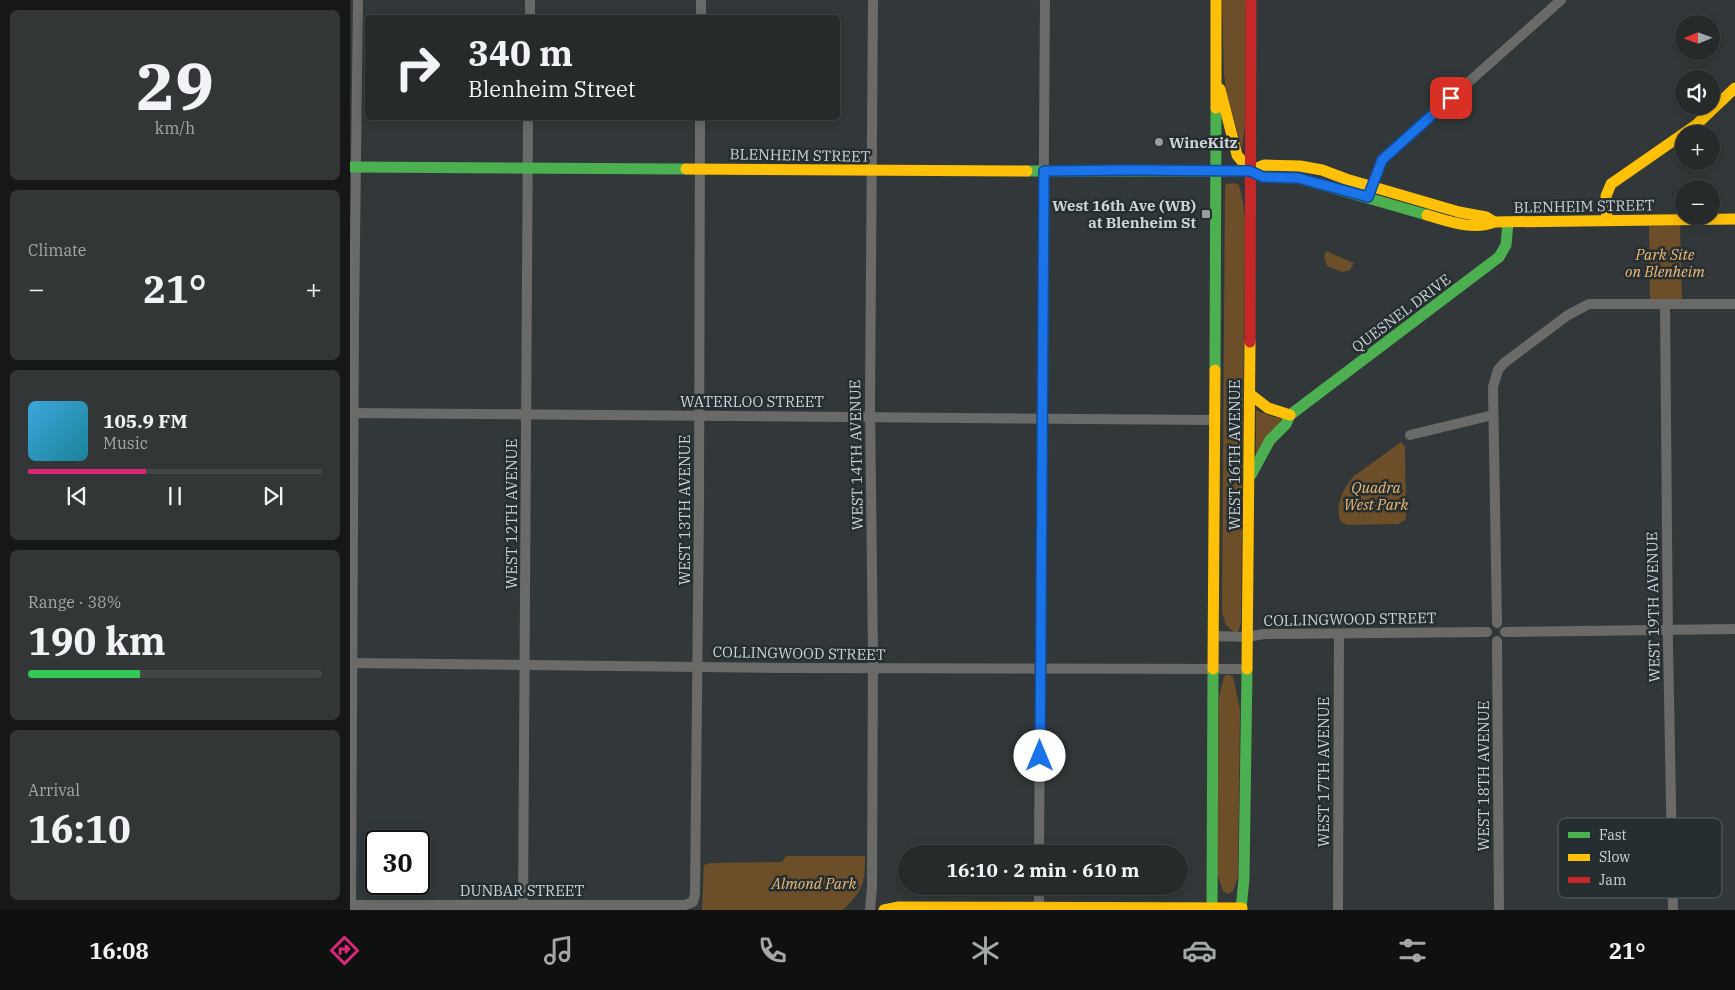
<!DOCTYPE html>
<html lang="en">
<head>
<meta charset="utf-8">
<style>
	body { margin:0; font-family:"IBM Plex Serif",serif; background:#323637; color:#f1f3f6; height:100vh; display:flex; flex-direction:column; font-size:19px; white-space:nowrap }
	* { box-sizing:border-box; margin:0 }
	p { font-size:16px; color:#a4a7a9 }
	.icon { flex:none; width:28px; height:28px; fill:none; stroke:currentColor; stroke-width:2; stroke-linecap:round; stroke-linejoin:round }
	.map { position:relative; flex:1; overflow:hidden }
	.drawer { display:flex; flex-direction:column; gap:10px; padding:10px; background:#151718; width:350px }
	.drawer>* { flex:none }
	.guide { position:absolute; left:15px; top:15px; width:475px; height:105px; border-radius:5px; box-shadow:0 2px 12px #0003,0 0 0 1px #424647; background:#262a2b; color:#f1f3f6; overflow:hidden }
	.needle { width:32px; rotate:269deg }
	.fabs { position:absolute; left:1325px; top:15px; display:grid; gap:10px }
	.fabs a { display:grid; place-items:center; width:45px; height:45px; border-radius:50%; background:#262a2b; box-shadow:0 2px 12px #0003,0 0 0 1px #424647; font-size:25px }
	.speed { position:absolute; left:15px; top:830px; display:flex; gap:10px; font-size:25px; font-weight:700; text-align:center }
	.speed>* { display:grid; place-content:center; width:65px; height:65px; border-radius:50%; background:#262a2b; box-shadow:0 2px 12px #0003,0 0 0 1px #424647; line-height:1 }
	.speed .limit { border:2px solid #111; border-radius:8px; background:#fff; color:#111 }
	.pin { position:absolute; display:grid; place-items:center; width:42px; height:42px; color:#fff; margin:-21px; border-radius:10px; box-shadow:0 2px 8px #0006 }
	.me { position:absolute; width:55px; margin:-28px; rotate:0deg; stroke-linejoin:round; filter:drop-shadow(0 0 4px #0008) }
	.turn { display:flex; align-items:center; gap:18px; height:105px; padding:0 20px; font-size:22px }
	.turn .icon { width:65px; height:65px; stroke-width:2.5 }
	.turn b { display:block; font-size:35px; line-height:42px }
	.big { font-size:38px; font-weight:700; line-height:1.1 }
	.drawer .widget { flex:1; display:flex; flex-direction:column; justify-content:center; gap:8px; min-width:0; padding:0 18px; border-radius:8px; background:#323637 }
	.drawer .dial { align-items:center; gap:0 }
	.dial b { font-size:65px; line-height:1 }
	.song { display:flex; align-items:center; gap:15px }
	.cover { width:60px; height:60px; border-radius:8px; background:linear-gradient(135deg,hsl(200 70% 55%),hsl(190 70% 35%)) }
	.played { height:5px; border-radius:2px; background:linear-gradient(90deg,#db2777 40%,#424647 40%) }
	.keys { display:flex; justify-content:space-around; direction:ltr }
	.heat { display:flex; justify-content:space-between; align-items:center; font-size:28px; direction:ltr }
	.charge { height:8px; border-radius:4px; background:linear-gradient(90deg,#34c759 38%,#424647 0) }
	.trip { position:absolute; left:548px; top:845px; width:290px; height:50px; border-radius:25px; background:#262a2b; box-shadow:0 2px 12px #0003,0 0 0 1px #424647; font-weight:700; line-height:50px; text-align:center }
	.dock { display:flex; height:80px; justify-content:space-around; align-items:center; background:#0f1111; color:#a4a7a9 }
	.dock .icon { width:35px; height:35px }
	.dock .active { color:#db2777 }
	.dock b { font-size:22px; color:#f1f3f6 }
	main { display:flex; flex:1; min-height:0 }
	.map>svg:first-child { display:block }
	.green { fill:#6c4e29 }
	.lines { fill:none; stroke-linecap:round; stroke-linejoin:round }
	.street { stroke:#6a6a69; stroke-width:10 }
	.fast { stroke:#4caf50; stroke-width:11 }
	.slow { stroke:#ffc107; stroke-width:11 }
	.jam { stroke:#c62828; stroke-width:11 }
	.route-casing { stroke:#114b97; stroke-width:12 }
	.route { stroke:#1a73e8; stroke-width:9 }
	.poi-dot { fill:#979d9f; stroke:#252f32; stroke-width:2 }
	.labels { text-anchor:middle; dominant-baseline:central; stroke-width:5; stroke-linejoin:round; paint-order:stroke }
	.poi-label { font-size:15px; font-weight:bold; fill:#cdd3d6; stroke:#252f32; text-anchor:start }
	.street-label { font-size:15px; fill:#cdd3d6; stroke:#252f32 }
	.park-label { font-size:15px; font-style:italic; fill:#f4b973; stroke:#252f32 }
	.key { fill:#252f32; stroke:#576063; stroke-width:1 }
	.key-label { font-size:14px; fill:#cdd3d6 }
</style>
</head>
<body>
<main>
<section class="drawer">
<div class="widget dial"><b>29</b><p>km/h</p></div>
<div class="widget"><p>Climate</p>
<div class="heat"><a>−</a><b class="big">21°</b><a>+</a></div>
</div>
<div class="widget">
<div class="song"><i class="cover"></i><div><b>105.9 FM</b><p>Music</p></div></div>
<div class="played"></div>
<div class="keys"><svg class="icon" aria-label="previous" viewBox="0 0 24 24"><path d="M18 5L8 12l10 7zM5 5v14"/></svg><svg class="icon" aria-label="pause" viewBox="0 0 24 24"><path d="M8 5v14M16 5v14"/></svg><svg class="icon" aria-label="next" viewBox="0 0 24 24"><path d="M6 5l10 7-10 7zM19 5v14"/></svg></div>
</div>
<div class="widget"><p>Range · 38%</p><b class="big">190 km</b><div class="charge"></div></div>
<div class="widget"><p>Arrival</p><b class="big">16:10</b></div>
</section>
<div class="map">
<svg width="1385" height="910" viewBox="0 0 1385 910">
	<rect width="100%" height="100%" fill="#323839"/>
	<g class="green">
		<polygon points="872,0 896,0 895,125 892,149 877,94 874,75"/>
		<polygon points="885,183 889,185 893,203 895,218 891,622 888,632 884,632 876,625 872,613 875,188 876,184"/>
		<polygon points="1330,225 1332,300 1300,300 1299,226"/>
		<polygon points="976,251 1004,263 1000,270 992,272 977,266 974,257"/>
		<polygon points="906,410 923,417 933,418 906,454"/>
		<path d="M1051,442L1055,447L1056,516L1055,520L1048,524L998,525L991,522C984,506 993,488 1004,476Z"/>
		<polygon points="876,675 880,675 883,677 890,709 888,877 883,891 878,894 873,891 867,873 869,697 874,677"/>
		<path d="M436,856H515C515,885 513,890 493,910H352L354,865L361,863L432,862Z"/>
	</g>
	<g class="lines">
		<g class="street">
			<polyline points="180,18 180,0"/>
			<polyline points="351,18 351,0"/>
			<polyline points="1020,191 1032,159 1211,0"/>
			<polyline points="1315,304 1318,643 1323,910"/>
			<polyline points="0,413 864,420"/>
			<polyline points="1060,435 1143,415"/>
			<polyline points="1147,623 1143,387 1148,370 1154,363 1218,315 1239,304 1385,304"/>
			<polyline points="1155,632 1385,629"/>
			<polyline points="863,636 897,637 914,634 1137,632"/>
			<polyline points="1147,641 1149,910"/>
			<polyline points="0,663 434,668 897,669"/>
			<polyline points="689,854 695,0"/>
			<polyline points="0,905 335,905 343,902 345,894 349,505 350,118"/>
			<polyline points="1,910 4,322 8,0"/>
			<polyline points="173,910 178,118"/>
			<polyline points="520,910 522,887 523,656 520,404 523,0"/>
			<polyline points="689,910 689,886"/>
			<polyline points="988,910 989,634"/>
		</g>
		<g class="fast">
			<polyline points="0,167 336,169"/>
			<polyline points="677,171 900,171 913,177 948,178 1077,215"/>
			<polyline points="865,370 866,108"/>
			<polyline points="901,475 920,440 936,424 940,415 1149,257 1156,245 1158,222"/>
			<polyline points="862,910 863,669"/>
			<polyline points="891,910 894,878 897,669"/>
		</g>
		<g class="slow">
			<polyline points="866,0 866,108"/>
			<polyline points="870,89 887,155 900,171"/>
			<polyline points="336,169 677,171"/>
			<polyline points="900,171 914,165 950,166 972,170 996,179 1109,212 1136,217 1144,222"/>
			<path d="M1077,215C1098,221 1124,231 1144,222L1385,219"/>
			<polyline points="1257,220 1256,196 1261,184 1346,125 1385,88"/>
			<polyline points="900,394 918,408 940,415"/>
			<polyline points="863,669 865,370"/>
			<polyline points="897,669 900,342"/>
			<polyline points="534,910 549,907 892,908"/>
		</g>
		<polyline class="jam" points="900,342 901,0"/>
	</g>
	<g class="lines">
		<g class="route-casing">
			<polyline id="route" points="690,756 694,171 779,170 900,171 913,177 948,178 1018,197 1032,160 1101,98"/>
		</g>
		<use href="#route" class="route"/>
	</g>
	<g class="poi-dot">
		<circle cx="809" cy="142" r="5"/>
		<rect x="851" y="209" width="10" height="10" rx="2.5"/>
	</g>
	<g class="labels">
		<g class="poi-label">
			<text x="819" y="142">WineKitz</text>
			<text x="846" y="205" text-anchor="end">West 16th Ave (WB)<tspan x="846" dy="17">at Blenheim St</tspan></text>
		</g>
		<g class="street-label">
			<text transform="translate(450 155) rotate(1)">BLENHEIM STREET</text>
			<text transform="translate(1234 206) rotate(-1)">BLENHEIM STREET</text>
			<text transform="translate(1051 313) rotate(-37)">QUESNEL DRIVE</text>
			<text x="402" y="401">WATERLOO STREET</text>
			<text transform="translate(506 455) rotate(-91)">WEST 14TH AVENUE</text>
			<text transform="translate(884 455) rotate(-90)">WEST 16TH AVENUE</text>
			<text transform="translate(334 510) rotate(-90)">WEST 13TH AVENUE</text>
			<text transform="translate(161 514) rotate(-90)">WEST 12TH AVENUE</text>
			<text transform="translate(1303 607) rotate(-91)">WEST 19TH AVENUE</text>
			<text transform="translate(1000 619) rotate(-1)">COLLINGWOOD STREET</text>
			<text transform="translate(449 653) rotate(1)">COLLINGWOOD STREET</text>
			<text transform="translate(973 772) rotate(-90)">WEST 17TH AVENUE</text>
			<text transform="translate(1133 776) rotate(-90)">WEST 18TH AVENUE</text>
			<text x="172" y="890">DUNBAR STREET</text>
		</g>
		<g class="park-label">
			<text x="1315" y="254">Park Site<tspan x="1315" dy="17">on Blenheim</tspan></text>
			<text x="1026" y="487">Quadra<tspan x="1026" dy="17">West Park</tspan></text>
			<text x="464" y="883">Almond Park</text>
		</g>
	</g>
	<rect x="1208" y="818" width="164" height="80" rx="8" class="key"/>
	<rect x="1218" y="832" width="22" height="6" fill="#4caf50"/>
	<rect x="1218" y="854" width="22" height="7" fill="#ffc107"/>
	<rect x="1218" y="877" width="22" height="6" fill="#c62828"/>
	<g class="key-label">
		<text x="1249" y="840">Fast</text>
		<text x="1249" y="862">Slow</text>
		<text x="1249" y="885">Jam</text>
	</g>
</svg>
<div class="fabs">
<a><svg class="needle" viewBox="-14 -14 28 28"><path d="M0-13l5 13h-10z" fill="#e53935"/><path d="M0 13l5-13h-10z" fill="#a4a7a9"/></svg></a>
<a><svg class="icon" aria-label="sound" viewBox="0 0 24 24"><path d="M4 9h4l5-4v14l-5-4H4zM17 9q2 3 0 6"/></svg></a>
<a>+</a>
<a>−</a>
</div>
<div class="speed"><div class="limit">30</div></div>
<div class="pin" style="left:1101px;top:98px;background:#d93025"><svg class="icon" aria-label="arrive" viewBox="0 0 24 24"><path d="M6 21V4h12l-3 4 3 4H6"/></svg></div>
<svg class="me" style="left:690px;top:756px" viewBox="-20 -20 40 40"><circle r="19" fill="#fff"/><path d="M0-13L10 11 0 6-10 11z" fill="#1a73e8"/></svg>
<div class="trip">16:10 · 2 min · 610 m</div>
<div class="guide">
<div class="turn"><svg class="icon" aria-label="right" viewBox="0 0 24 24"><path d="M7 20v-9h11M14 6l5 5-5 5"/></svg><div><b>340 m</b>Blenheim Street</div></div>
</div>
</div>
</main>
<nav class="dock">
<b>16:08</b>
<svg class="icon active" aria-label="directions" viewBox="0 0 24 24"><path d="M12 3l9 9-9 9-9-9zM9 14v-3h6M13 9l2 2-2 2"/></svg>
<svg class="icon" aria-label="music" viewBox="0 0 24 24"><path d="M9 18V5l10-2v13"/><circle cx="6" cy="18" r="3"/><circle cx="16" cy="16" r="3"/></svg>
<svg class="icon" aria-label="phone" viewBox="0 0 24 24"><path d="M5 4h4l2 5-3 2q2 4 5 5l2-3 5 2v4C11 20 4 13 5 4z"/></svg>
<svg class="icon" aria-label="climate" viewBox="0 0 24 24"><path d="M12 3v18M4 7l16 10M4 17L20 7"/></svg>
<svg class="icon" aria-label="car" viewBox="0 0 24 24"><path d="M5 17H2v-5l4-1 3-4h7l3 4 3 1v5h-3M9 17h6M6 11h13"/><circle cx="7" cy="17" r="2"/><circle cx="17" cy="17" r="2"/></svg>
<svg class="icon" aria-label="filters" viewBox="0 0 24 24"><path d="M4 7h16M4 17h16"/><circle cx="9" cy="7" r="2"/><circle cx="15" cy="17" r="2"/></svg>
<b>21°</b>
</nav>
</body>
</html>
